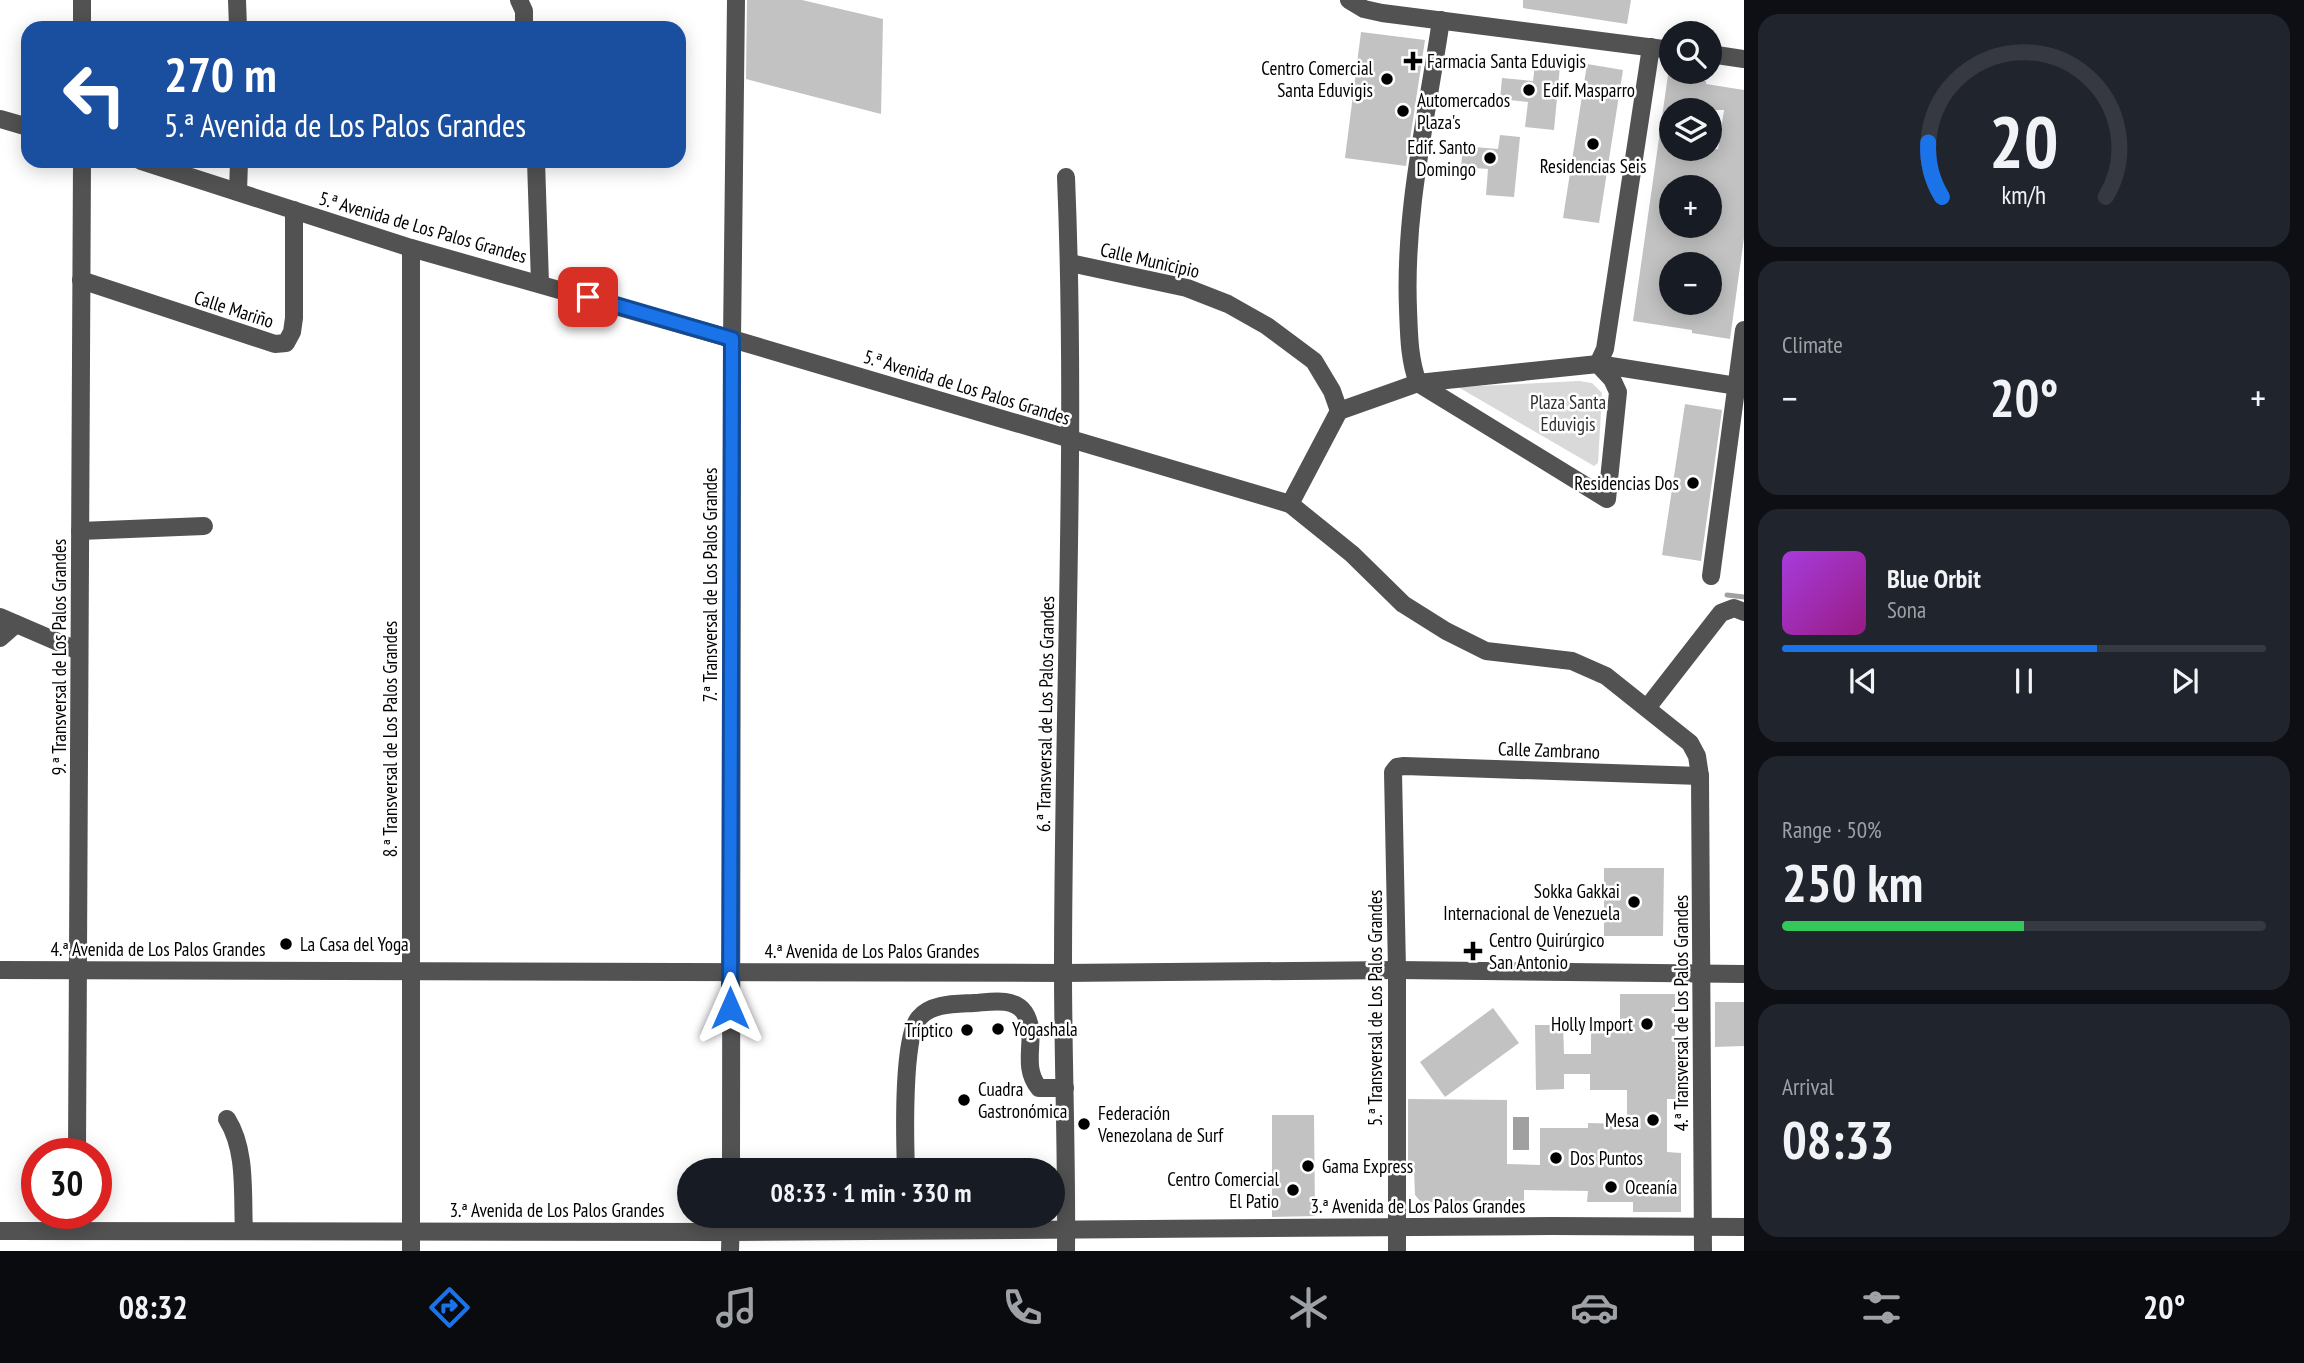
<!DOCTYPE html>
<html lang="en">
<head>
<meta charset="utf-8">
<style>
	body { margin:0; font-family:"PT Sans Narrow",sans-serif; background:#20242c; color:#f1f3f6; height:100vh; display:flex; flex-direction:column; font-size:26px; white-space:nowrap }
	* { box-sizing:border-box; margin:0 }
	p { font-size:23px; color:#9ea1a6 }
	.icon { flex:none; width:38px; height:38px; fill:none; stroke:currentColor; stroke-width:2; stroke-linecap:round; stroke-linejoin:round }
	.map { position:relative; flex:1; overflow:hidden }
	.panel { display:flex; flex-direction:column; gap:14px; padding:14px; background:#0d0f14; width:560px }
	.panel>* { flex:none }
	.hud { position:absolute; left:21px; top:21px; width:665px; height:147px; border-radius:21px; box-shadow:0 4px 18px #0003; background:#1a4fa0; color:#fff; overflow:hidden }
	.buttons { position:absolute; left:1659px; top:21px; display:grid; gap:14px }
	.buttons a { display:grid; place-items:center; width:63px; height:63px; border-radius:50%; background:#171b24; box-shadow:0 4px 18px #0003; font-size:35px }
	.speed { position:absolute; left:21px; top:1138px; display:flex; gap:14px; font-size:35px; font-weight:700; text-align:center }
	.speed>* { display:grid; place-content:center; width:91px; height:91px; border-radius:50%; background:#171b24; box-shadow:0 4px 18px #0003; line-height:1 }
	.speed .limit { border:10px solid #d22; background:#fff; color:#111 }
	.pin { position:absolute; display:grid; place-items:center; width:60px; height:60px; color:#fff; margin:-30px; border-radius:14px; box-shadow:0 4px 10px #0006 }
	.me { position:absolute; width:77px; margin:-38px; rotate:0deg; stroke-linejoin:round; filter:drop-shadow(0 0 5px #0008) }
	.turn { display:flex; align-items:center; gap:24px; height:147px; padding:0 28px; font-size:32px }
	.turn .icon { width:91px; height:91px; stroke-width:2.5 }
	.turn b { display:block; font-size:49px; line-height:60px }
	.big { font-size:52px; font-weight:700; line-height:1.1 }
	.panel .widget { flex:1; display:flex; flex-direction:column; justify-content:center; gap:10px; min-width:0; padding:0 24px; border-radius:21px; background:#20242c }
	.panel .dial { align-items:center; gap:0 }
	.dial svg { height:182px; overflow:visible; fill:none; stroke:#363941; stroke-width:7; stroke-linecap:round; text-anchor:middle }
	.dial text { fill:#f1f3f6; stroke:none }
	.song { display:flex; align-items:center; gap:21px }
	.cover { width:84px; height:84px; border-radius:10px; background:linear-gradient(135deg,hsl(280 70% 55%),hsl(310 70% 35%)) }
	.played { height:7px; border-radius:4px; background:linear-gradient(90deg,#1a73e8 65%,#363941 65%) }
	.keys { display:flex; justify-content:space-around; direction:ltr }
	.heat { display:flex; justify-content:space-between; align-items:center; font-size:38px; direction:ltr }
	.charge { height:10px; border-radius:5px; background:linear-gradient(90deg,#34c759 50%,#363941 0) }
	.trip { position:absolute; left:677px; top:1158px; width:388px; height:70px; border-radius:35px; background:#171b24; box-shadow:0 4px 18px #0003; font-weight:700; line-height:70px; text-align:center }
	.tab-bar { display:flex; height:112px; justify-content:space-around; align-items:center; background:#090b0e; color:#9ea1a6 }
	.tab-bar .icon { width:49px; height:49px }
	.tab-bar .active { color:#1a73e8 }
	.tab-bar b { font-size:32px; color:#f1f3f6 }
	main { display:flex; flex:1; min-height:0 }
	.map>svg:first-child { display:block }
	.green { fill:#d9d9d9 }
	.water { fill:#a0a0a0 }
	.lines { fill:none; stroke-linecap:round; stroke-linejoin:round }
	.stream { stroke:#a0a0a0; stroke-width:5 }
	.building { fill:#c2c2c2; fill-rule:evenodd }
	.minor { stroke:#525252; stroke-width:18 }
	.route-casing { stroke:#114b97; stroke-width:18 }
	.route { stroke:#1a73e8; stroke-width:12 }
	.poi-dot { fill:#000; stroke:#fff; stroke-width:2.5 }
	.labels { text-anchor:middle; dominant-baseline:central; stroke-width:5; stroke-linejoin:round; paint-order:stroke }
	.poi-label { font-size:19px; fill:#000; stroke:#fff; text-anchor:start }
	.street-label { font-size:19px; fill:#000; stroke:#fff }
	.park-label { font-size:19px; fill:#303030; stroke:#fff }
</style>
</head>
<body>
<main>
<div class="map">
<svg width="1744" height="1251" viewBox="0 0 1744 1251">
	<rect width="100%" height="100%" fill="#fff"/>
	<polygon class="green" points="1579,381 1592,383 1602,393 1598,463 1594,466 1458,387"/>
	<rect class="water" x="1513" y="1117" width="16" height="33"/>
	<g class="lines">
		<polyline class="stream" points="1727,595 1744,597"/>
	</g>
	<g class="building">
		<polygon points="747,0 802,0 883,19 881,114 746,79"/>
		<polygon points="1523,0 1631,0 1627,24 1523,8"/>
		<polygon points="1361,32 1425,40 1406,166 1345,158"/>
		<polygon points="1535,64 1560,66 1554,130 1525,127 1528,102 1500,99 1502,78 1533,81"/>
		<polygon points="1587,64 1623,70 1599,223 1563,218"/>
		<path d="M1668,75L1706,81V84L1744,90V238L1730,339L1692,333V330L1633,321ZM1664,110H1724L1718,149H1671V111ZM1671,187H1713L1710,226H1671ZM1671,264H1710V303H1671Z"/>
		<polygon points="1500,135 1520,137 1514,197 1486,195 1488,169 1461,167 1463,146 1498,149"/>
		<polygon points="1685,404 1722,410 1701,561 1662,555"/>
		<polygon points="1604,868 1664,868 1663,936 1604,936"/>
		<polygon points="1620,994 1675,994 1675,1055 1682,1054 1682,1099 1667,1099 1667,1152 1681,1153 1681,1212 1633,1212 1633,1202 1587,1202 1588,1191 1524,1190 1524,1201 1421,1202 1415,1195 1414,1169 1408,1169 1408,1099 1507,1100 1507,1164 1540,1165 1540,1128 1588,1128 1588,1123 1627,1124 1627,1090 1590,1090 1590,1074 1564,1074 1564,1089 1536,1090 1535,1025 1563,1025 1564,1054 1591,1054 1591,1024 1620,1024"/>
		<polygon points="1715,1002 1744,1002 1744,1046 1715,1047"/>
		<polygon points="1493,1008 1519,1043 1445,1097 1420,1062"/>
		<polygon points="1272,1115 1314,1115 1315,1216 1272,1217"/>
	</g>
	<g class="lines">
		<g class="minor">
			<polyline points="237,0 238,28"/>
			<polyline points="519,0 524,11 524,28"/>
			<polyline points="1349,0 1364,9 1382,13 1671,50"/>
			<path d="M1441,20C1427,116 1404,211 1408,309C1409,334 1409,359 1418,383L1607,499L1618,392L1612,379L1598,364L1605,349L1651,47"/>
			<polyline points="82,28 82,0"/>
			<polyline points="1710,54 1744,59"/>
			<polyline points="0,119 28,127"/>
			<polyline points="141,161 411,248 732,339 1290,504 1352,554 1403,604 1446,631 1486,651 1572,661 1606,676 1690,743 1697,756 1700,776 1703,1251"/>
			<polyline points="536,161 540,283"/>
			<path d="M1066,177C1077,441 1063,706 1063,970C1063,1064 1067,1157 1066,1251"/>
			<polyline points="238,192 239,161"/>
			<polyline points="1070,263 1187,288 1228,304 1267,326 1314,361 1332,391 1339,411"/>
			<polyline points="81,280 275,344 286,343 292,332 294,318 294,210"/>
			<polyline points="1290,504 1339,411 1418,383 1598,364 1744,387"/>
			<polyline points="80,531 204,526"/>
			<polyline points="1711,576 1744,330"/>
			<polyline points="0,617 79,651"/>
			<polyline points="0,638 16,624"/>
			<polyline points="1647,708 1721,613 1734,608 1744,612"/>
			<polyline points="0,970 1063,973 1397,970 1744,974"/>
			<path d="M227,1119C247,1151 242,1194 244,1231"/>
			<polyline points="77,1153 82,161"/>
			<polyline points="731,1171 732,339 736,0"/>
			<path d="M906,1171C905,1142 902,1038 919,1018C931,1003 956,1004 974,1003C990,1002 1013,997 1024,1012C1040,1035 1019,1064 1039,1088H1065"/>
			<polyline points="0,1231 731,1232 1551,1226 1744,1227"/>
			<polyline points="411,1251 411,248"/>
			<polyline points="730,1251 731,1216"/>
			<polyline points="1397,1251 1397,970 1393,772 1397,767 1404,766 1700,776"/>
		</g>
	</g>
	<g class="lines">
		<g class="route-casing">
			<polyline id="route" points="588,297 732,339 730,1008"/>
		</g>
		<use href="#route" class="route"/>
	</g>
	<g class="poi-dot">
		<path d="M1409.5 50.5h7v7h7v7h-7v7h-7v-7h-7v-7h7z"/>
		<circle cx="1387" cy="79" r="7"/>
		<circle cx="1529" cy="90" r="7"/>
		<circle cx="1403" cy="111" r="7"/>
		<circle cx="1593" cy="144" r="7"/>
		<circle cx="1490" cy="158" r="7"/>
		<circle cx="1693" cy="483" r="7"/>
		<circle cx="1634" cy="902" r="7"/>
		<circle cx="286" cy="944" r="7"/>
		<path d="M1469.5 940.5h7v7h7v7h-7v7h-7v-7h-7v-7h7z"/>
		<circle cx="1647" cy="1024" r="7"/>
		<circle cx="998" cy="1029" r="7"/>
		<circle cx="967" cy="1030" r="7"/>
		<circle cx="964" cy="1100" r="7"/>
		<circle cx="1653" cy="1120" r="7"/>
		<circle cx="1084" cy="1124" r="7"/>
		<circle cx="1556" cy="1158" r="7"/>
		<circle cx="1308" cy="1166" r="7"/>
		<circle cx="1611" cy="1187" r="7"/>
		<circle cx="1293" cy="1190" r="7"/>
	</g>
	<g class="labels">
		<g class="poi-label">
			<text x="1427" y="61">Farmacia Santa Eduvigis</text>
			<text x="1373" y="68" text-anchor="end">Centro Comercial<tspan x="1373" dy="22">Santa Eduvigis</tspan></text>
			<text x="1543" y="90">Edif. Masparro</text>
			<text x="1417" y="100">Automercados<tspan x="1417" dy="22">Plaza's</tspan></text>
			<text x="1476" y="147" text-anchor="end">Edif. Santo<tspan x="1476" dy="22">Domingo</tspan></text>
			<text x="1593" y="166" text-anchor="middle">Residencias Seis</text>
			<text x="1679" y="483" text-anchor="end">Residencias Dos</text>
			<text x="1620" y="891" text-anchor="end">Sokka Gakkai<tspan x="1620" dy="22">Internacional de Venezuela</tspan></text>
			<text x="1489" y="940">Centro Quirúrgico<tspan x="1489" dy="22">San Antonio</tspan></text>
			<text x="300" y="944">La Casa del Yoga</text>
			<text x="1633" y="1024" text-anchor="end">Holly Import</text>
			<text x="1012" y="1029">Yogashala</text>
			<text x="953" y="1030" text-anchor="end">Tríptico</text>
			<text x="978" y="1089">Cuadra<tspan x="978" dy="22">Gastronómica</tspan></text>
			<text x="1098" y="1113">Federación<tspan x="1098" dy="22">Venezolana de Surf</tspan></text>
			<text x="1639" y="1120" text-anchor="end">Mesa</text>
			<text x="1570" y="1158">Dos Puntos</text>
			<text x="1322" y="1166">Gama Express</text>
			<text x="1279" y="1179" text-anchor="end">Centro Comercial<tspan x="1279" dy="22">El Patio</tspan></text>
			<text x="1625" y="1187">Oceanía</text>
		</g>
		<g class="street-label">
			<text transform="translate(423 227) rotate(16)">5.ª Avenida de Los Palos Grandes</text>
			<text transform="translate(1150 260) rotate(13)">Calle Municipio</text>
			<text transform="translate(234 309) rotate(18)">Calle Mariño</text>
			<text transform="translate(967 387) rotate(17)">5.ª Avenida de Los Palos Grandes</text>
			<text transform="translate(710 585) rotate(-90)">7.ª Transversal de Los Palos Grandes</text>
			<text transform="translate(59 657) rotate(-90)">9.ª Transversal de Los Palos Grandes</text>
			<text transform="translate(1045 714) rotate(-89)">6.ª Transversal de Los Palos Grandes</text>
			<text transform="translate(390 739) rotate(-90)">8.ª Transversal de Los Palos Grandes</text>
			<text transform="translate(1549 750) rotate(2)">Calle Zambrano</text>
			<text x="158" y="949">4.ª Avenida de Los Palos Grandes</text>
			<text x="872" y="951">4.ª Avenida de Los Palos Grandes</text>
			<text transform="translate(1375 1008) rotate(-90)">5.ª Transversal de Los Palos Grandes</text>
			<text transform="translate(1681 1013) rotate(-90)">4.ª Transversal de Los Palos Grandes</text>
			<text x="1418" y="1206">3.ª Avenida de Los Palos Grandes</text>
			<text x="557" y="1210">3.ª Avenida de Los Palos Grandes</text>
		</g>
		<g class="park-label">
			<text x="1568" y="402">Plaza Santa<tspan x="1568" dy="22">Eduvigis</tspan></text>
		</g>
	</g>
</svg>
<div class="buttons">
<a><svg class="icon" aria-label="search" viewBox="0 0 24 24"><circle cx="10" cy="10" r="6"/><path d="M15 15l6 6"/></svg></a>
<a><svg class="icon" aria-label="layers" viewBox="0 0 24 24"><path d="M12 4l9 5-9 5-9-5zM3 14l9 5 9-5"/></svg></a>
<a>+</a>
<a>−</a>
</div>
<div class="speed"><div class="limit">30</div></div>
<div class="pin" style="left:588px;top:297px;background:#d93025"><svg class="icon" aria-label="arrive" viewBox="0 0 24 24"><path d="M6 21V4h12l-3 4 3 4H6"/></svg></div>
<svg class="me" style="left:730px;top:1008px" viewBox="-20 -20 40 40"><path d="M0-17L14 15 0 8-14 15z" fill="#1a73e8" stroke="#fff" stroke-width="4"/></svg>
<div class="trip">08:33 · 1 min · 330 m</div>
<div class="hud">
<div class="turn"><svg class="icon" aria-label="left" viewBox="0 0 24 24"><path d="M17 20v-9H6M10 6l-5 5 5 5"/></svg><div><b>270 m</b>5.ª Avenida de Los Palos Grandes</div></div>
</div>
</div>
<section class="panel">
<div class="widget dial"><svg viewBox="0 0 100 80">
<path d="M14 69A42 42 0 1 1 86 69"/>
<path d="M14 69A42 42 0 0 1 8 45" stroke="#1a73e8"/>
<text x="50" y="56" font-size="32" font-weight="700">20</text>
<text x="50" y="72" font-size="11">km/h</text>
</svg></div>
<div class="widget"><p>Climate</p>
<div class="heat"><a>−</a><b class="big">20°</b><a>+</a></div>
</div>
<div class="widget">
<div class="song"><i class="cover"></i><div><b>Blue Orbit</b><p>Sona</p></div></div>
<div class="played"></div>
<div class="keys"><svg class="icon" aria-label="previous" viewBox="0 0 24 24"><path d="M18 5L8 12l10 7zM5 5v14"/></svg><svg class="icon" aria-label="pause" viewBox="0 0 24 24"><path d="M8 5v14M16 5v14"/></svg><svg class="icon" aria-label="next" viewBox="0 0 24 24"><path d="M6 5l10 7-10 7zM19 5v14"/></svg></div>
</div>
<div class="widget"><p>Range · 50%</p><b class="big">250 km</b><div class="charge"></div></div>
<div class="widget"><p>Arrival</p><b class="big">08:33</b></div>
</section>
</main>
<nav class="tab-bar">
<b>08:32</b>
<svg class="icon active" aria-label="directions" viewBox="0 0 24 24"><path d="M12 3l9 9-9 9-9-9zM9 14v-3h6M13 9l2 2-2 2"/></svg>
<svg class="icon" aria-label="music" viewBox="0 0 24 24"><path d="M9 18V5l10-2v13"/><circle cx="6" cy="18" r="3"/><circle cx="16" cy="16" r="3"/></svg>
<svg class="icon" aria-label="phone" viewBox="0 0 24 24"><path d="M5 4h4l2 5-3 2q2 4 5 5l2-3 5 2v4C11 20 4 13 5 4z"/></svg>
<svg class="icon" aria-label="climate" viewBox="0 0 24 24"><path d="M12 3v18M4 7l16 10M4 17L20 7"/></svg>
<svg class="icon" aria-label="car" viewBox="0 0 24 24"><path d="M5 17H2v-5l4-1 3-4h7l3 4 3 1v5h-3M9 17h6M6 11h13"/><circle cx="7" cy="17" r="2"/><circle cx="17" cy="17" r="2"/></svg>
<svg class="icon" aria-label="filters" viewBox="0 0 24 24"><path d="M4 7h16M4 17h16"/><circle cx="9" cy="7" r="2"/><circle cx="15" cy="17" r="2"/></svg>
<b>20°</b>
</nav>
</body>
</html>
